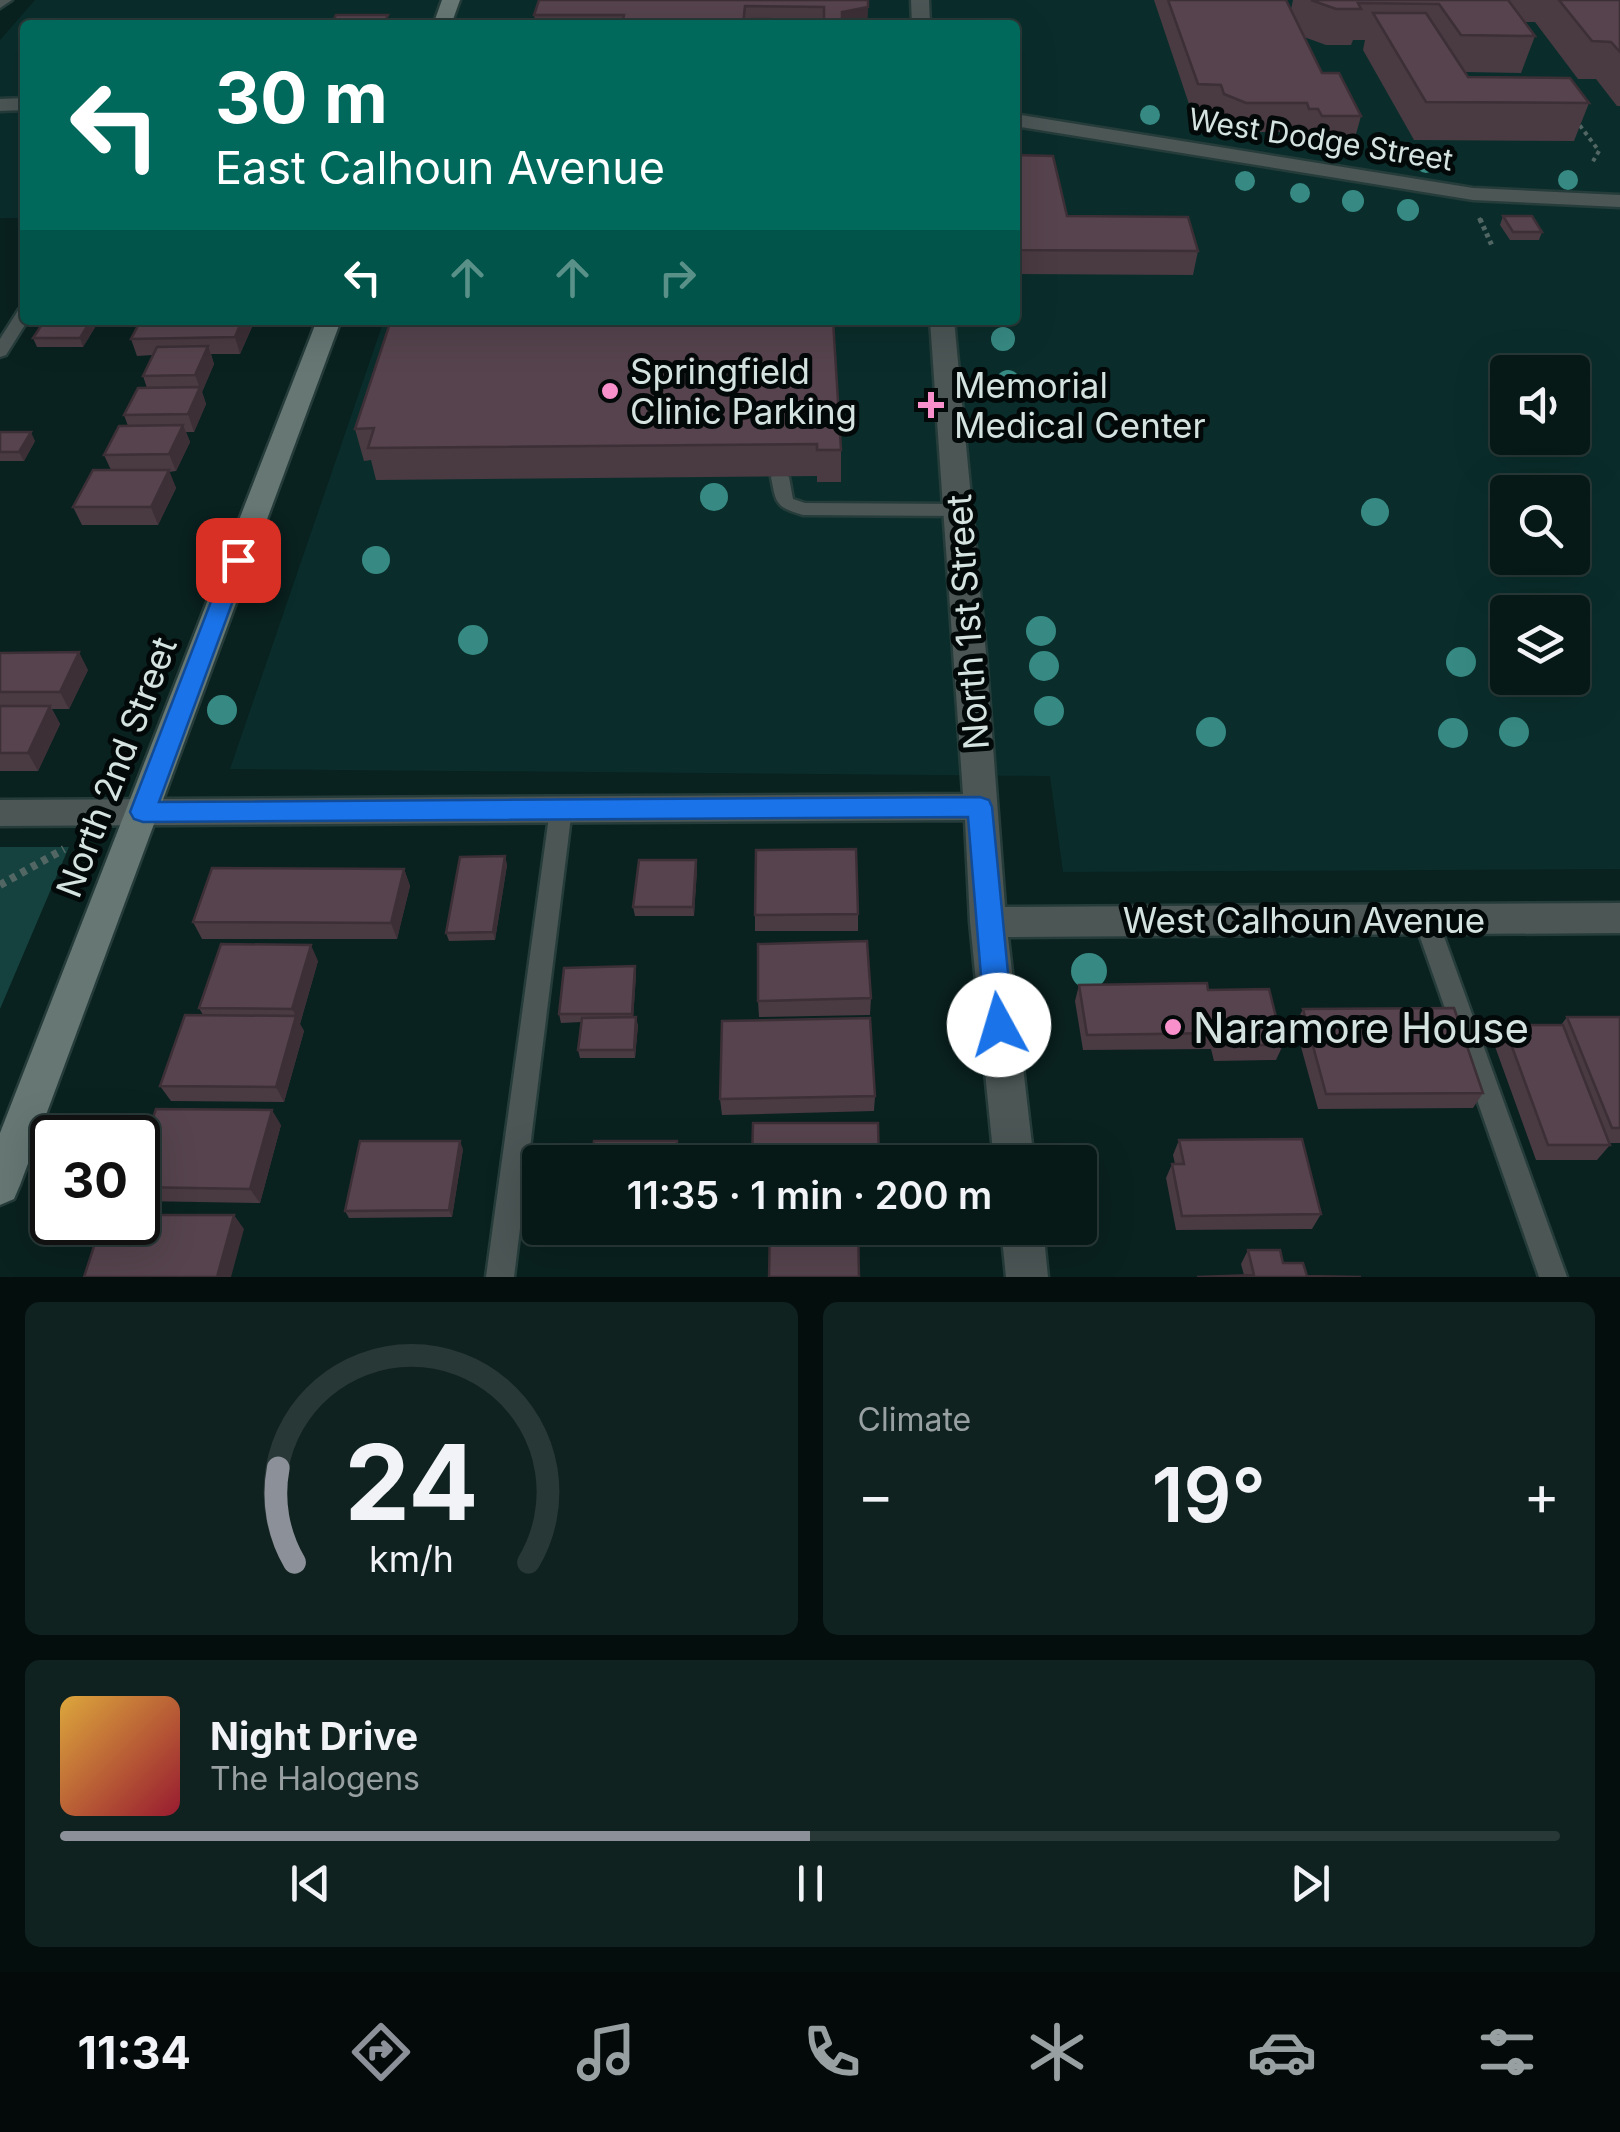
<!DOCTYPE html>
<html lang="en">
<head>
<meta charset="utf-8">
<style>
	body { margin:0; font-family:Inter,sans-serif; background:#102220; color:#f1f3f6; height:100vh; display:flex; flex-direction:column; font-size:38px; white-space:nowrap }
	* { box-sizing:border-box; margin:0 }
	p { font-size:32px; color:#98a0a1 }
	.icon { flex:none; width:55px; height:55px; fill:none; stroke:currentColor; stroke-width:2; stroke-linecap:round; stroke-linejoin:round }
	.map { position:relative; height:1277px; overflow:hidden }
	.sheet { display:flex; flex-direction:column; gap:25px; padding:25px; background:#040e0d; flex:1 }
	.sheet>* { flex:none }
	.guide { position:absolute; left:20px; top:20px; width:1000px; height:305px; border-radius:10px; box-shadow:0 10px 40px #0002,0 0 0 2px #283836; background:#00695c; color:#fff; overflow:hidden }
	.tools { position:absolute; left:1490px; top:355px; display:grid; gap:20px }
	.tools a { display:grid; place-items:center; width:100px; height:100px; border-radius:10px; background:#071917; box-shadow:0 10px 40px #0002,0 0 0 2px #283836; font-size:50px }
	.speed { position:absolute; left:30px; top:1115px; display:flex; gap:20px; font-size:50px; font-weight:700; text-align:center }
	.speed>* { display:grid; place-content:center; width:130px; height:130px; border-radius:50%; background:#071917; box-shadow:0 10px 40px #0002,0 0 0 2px #283836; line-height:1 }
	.speed .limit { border:5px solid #111; border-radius:15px; background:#fff; color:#111 }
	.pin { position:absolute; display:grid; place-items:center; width:85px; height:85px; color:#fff; margin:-42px; border-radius:20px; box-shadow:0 5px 15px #0006 }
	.me { position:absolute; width:110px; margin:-55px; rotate:354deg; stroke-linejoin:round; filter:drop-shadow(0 0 8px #0008) }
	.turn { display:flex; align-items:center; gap:35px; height:210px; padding:0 30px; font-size:45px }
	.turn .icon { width:130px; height:130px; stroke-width:2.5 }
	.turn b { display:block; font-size:70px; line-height:85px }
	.lanes { display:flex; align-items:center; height:95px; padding:0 30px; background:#0003; justify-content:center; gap:50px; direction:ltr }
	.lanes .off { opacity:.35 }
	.big { font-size:75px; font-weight:600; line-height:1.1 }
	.sheet .widget { flex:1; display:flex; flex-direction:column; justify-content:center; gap:15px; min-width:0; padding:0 35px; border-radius:15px; background:#102220 }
	.sheet .dial { align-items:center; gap:0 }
	.dial svg { height:260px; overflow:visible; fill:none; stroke:#283836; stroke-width:7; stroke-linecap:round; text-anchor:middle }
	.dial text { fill:#f1f3f6; stroke:none }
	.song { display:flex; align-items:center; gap:30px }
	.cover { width:120px; height:120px; border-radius:15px; background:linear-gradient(135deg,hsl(40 70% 55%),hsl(350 70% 35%)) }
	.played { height:10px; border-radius:5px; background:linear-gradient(90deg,#8c9099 50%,#283836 50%) }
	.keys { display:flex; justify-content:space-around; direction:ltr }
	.heat { display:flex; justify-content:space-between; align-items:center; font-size:55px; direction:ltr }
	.sheet .tiles { flex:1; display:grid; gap:25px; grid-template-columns:1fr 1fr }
	.widget:last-child { grid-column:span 2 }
	.trip { position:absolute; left:522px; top:1145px; width:575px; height:100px; border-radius:10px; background:#071917; box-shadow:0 10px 40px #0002,0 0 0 2px #283836; font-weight:600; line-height:100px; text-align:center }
	.dock { display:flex; height:160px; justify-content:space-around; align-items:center; background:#030a09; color:#98a0a1 }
	.dock .icon { width:70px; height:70px }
	.dock .on { color:#8c9099 }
	.dock b { font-size:45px; color:#f1f3f6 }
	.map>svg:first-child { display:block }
	.built { fill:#0a2d2b; fill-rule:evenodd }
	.green { fill:#15423e }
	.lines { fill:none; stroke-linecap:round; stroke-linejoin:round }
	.lane-casing { stroke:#253c3a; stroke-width:5 }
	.street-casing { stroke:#253c3a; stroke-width:5 }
	.secondary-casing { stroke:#253c3a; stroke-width:5 }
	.path-far2 { stroke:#526664; stroke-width:4; stroke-dasharray:4 4; stroke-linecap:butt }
	.path-far1 { stroke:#526664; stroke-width:5; stroke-dasharray:4 4; stroke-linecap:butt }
	.path { stroke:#526664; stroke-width:8; stroke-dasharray:6 6; stroke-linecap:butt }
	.lane { fill:#4b5655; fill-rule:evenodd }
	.street { fill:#4b5655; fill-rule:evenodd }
	.secondary { fill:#667774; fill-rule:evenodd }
	.tree { fill:#378a83 }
	.wall { fill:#4a3a42 }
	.shaded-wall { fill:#3c2f36 }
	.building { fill:#56434d; stroke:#3c2f36; stroke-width:2.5 }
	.route { fill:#1a73e8; stroke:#114b97; stroke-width:2.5 }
	.poi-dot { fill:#f890cc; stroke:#020908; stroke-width:4 }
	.labels { text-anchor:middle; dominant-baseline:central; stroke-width:10; stroke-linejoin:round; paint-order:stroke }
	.far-street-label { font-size:30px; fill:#d4e2e0; stroke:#020908 }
	.poi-label { font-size:35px; fill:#d4e2e0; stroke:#020908; text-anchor:start }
	.street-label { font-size:35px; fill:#d4e2e0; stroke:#020908 }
	.near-poi-label { font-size:42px; fill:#d4e2e0; stroke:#020908; text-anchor:start }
</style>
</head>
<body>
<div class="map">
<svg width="1620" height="1277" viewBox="0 0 1620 1277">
	<rect width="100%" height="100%" fill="#09211f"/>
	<path class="built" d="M35,0H1620V869L1063,872L1050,776L230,769L384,320H1015V25H25V218H0V40ZM1508,372H1572V438H1508ZM1508,492H1572V558H1508ZM1508,612H1572V678H1508Z"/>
	<polygon class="green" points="0,847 69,847 0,1009"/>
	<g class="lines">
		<g class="lane-casing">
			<g id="lane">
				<polygon points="25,307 25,320 28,320 6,355 0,357 0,339 19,309"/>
				<path d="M780,471L789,477L793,499L805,503L959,504L968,510L959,516L803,515C776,507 776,504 771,477Z"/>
				<polygon points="561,800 569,803 572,809 514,1277 486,1277 550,809 553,803"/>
				<polygon points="1426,910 1434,913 1438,920 1567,1277 1539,1277 1414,920 1418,913"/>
			</g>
		</g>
		<g class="street-casing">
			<g id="street">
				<polygon points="0,0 12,0 0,8"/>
				<polygon points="911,0 929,0 930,25 912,25"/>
				<polygon points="25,98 25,110 0,111 0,99"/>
				<polygon points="1015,114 1473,188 1620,195 1620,207 1473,200 1015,126"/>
				<polygon points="930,320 954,320 986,653 1005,907 1620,903 1620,933 1008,937 1034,1162 994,1162 970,922 965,820 0,826 0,800 963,794"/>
				<polygon points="1001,1228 1043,1228 1048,1277 1006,1277"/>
			</g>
		</g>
		<g class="secondary-casing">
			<g id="secondary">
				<polygon points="442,0 460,0 451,25 433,25"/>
				<polygon points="317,320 341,320 20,1185 14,1199 0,1205 0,1133"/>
			</g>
		</g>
		<g class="path-far2">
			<polyline points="1575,119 1599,151 1592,163"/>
			<polyline points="1479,218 1481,222"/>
		</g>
		<polyline class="path-far1" points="1480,219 1493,248"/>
		<polyline class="path" points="0,885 64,849"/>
		<use href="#lane" class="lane"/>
		<use href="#street" class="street"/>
		<use href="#secondary" class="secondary"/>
	</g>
	<g class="tree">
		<circle cx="1150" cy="115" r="10"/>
		<circle cx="1426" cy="163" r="10"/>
		<circle cx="1568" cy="180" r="10"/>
		<circle cx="1245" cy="181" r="10"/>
		<circle cx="1300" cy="193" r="10"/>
		<circle cx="1353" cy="201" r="11"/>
		<circle cx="1408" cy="210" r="11"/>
		<circle cx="1003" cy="339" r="12"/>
		<circle cx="1008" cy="382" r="12"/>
		<circle cx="714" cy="497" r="14"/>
		<circle cx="1375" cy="512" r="14"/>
		<circle cx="376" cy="560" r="14"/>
		<circle cx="1041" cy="631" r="15"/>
		<circle cx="473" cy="640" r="15"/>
		<circle cx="1461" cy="662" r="15"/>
		<circle cx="1044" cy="666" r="15"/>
		<circle cx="222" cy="710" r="15"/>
		<circle cx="1049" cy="711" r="15"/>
		<circle cx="1211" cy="732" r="15"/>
		<circle cx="1514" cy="732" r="15"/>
		<circle cx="1453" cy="733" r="15"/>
		<circle cx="1089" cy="971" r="18"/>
	</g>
	<g class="wall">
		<polygon points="868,0 867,25 536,25 534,15"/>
		<polygon points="1154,0 1286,0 1291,9 1293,0 1620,0 1620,106 1617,106 1596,79 1578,79 1535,22 1524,22 1535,36 1521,73 1465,72 1468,77 1589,103 1574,141 1414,140 1363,50 1365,40 1353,40 1351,45 1326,45 1304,37 1322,73 1361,116 1353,145 1314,145 1311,138 1302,138 1299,132 1240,132 1218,123 1215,113 1192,113"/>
		<polygon points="1015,155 1067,216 1198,251 1193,275 1015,274"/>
		<polygon points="1503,216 1542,232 1539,240 1510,240 1500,225"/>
		<polygon points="141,320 250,320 252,327 240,354 211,354 214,364 202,392 206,404 194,432 186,432 190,442 176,471 169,472 176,488 158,525 82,525 73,507 111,470 104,455 128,426 124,415 147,388 143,376 153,355 137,356 131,339"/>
		<polygon points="391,320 841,450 841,482 817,482 817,476 376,480 371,460 364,461 355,429"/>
		<polygon points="97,324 83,347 37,347 33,338"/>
		<polygon points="0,432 35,441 24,461 0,461"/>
		<polygon points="0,653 88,670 69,709 52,709 60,724 38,771 0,771"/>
		<polygon points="505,856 507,865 495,940 449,941 446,933"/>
		<polygon points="696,860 697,869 694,916 635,916 633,907"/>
		<polygon points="404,869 410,886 397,939 202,939 193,922"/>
		<polygon points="858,914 858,931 755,931 755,915"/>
		<polygon points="318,961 300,1024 304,1031 284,1102 171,1101 160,1086 203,1015 199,1008"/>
		<polygon points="635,966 636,975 633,1017 638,1025 635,1058 580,1058 578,1050 581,1022 561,1023 559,1014"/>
		<polygon points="1079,985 1208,990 1283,1045 1276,1060 1214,1061 1211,1049 1083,1050 1075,1001"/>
		<polygon points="871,998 870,1015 759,1017 758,1001"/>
		<polygon points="1303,1009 1483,1093 1473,1108 1318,1109 1295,1025"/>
		<polygon points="1567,1017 1620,1017 1620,1143 1609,1143 1610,1145 1597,1160 1536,1160 1493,1041 1504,1025 1561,1025"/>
		<polygon points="875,1096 874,1111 722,1115 720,1099"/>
		<polygon points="281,1125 260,1203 140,1201 138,1198 138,1161"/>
		<polygon points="1179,1140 1321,1214 1312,1229 1176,1230 1166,1178 1172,1164 1175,1164 1173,1155"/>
		<polygon points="463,1149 452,1217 349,1218 345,1211"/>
		<polygon points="1248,1250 1283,1263 1307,1276 1244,1275 1241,1264"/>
	</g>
	<g class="shaded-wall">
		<polygon points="868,7 867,25 842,25 842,12"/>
		<polygon points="91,320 96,320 97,324 83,347 80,338"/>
		<polygon points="242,320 250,320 252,327 240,354 235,337"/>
		<polygon points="208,346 214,364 202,392 206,404 194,432 188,414 200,388 195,375"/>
		<polygon points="183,425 190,442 176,471 169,454"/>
		<polygon points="31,432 35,441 24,461 19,452"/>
		<polygon points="169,470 176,488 158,525 151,507"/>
		<polygon points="79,652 88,670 69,709 60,692"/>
		<polygon points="50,706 60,724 38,771 28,753"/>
		<polygon points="505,856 507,865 495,940 493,932"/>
		<polygon points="696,860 697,869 694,916 693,907"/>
		<polygon points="404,869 410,886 397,939 391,923"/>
		<polygon points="311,945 318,961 300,1024 304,1031 284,1102 276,1087 296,1016 292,1009"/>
		<polygon points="635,966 636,975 633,1022 632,1014"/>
		<polygon points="636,1017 638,1025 635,1058 634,1050"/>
		<polygon points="272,1110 281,1125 260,1203 250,1189"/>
		<polygon points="460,1141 463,1149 452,1217 449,1210"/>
		<polygon points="234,1215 244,1229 231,1277 217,1277"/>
	</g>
	<g class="building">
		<polygon points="539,0 868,0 868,7 842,12 842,20 824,20 824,7 745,6 743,25 659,25 660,21 642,21 640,25 622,25 624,15 534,15"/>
		<polygon points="1168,0 1286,0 1322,73 1339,73 1361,116 1322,116 1318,109 1309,109 1307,103 1246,103 1224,94 1221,85 1198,84"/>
		<polygon points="1311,0 1508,0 1535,36 1461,35 1439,4 1358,3 1361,9 1336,9"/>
		<polygon points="1559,0 1620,0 1620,52 1611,42 1592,41"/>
		<polygon points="1373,13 1426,13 1468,77 1570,78 1589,103 1426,102"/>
		<polygon points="336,15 388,15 383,25 331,25"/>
		<rect x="752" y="19" width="18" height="6"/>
		<polygon points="1015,155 1053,156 1067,216 1188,217 1198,251 1015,250"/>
		<polygon points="1503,216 1532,216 1542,232 1513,232"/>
		<polygon points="45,320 91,320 80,338 33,338"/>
		<polygon points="141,320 242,320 235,337 131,339"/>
		<polygon points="391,320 833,320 841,450 817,450 817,444 368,448 374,428 355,429"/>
		<polygon points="208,346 195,375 143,376 157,347"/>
		<polygon points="200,387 188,414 124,415 138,388"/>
		<polygon points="183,425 169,454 104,455 119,426"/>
		<polygon points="0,432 31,432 19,452 0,452"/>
		<polygon points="93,470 169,470 151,507 73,507"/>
		<polygon points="79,652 60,692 0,692 0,653"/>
		<polygon points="0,706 50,706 28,753 0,753"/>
		<polygon points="856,849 858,914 755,915 756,850"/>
		<polygon points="505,856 493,932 446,933 460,857"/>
		<polygon points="639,860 696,860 693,907 633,907"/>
		<polygon points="212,868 404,869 391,923 193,922"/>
		<polygon points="867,941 871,998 758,1001 758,944"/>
		<polygon points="221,944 311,945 292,1009 199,1008"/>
		<polygon points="635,966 632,1014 559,1014 564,968"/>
		<polygon points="1207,983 1208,990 1269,989 1283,1045 1220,1045 1217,1033 1087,1035 1079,985"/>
		<polygon points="1454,1008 1483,1093 1326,1094 1303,1009"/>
		<polygon points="185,1015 296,1016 276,1087 160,1086"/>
		<polygon points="636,1017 634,1050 578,1050 582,1018"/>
		<polygon points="1567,1017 1620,1017 1620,1128 1612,1128"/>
		<polygon points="870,1018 875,1096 720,1099 722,1021"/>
		<polygon points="1504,1025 1563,1025 1610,1145 1548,1145"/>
		<polygon points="156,1109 272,1110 250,1189 138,1187 138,1161"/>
		<polygon points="753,1123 878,1123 879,1162 752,1162"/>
		<polygon points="1302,1139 1321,1214 1182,1216 1172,1164 1184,1164 1179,1140"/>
		<polygon points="360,1141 460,1141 449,1210 345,1211"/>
		<polygon points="594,1141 677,1141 676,1162 591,1162"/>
		<polygon points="138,1215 234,1215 217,1277 84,1277 102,1222 138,1222"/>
		<polygon points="770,1228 858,1228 859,1277 769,1277"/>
		<polygon points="1248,1250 1280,1250 1283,1263 1303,1263 1307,1276 1361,1277 1197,1277 1254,1275"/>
	</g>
	<polygon class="route" points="238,552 248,560 159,802 980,797 989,800 992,807 1013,1025 1009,1034 999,1038 989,1034 985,1025 968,817 143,822 134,819 130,812 227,560"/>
	<g class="poi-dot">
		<circle cx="610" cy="391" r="10"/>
		<path d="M926 390h10v10h10v10h-10v10h-10v-10h-10v-10h10z"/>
		<circle cx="1173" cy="1027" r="10"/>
	</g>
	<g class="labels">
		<g class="far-street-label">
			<text transform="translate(1321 139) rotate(9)">West Dodge Street</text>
		</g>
		<g class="poi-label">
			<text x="630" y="371">Springfield<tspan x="630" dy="40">Clinic Parking</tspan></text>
			<text x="954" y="385">Memorial<tspan x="954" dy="40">Medical Center</tspan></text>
		</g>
		<g class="street-label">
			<text transform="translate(967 622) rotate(-94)">North 1st Street</text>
			<text transform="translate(116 767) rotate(-69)">North 2nd Street</text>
			<text x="1304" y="920">West Calhoun Avenue</text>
		</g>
		<g class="near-poi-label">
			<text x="1193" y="1027">Naramore House</text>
		</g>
	</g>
</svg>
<div class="tools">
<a><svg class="icon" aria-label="sound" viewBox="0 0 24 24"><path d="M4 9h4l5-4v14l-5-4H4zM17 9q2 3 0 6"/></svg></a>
<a><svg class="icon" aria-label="search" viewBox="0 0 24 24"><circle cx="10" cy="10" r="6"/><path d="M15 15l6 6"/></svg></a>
<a><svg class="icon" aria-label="layers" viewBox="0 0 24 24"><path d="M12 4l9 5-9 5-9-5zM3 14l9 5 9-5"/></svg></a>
</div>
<div class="speed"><div class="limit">30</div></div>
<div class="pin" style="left:238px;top:560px;background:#d93025"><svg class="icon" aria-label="arrive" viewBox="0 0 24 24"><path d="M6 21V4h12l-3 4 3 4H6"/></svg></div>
<svg class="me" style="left:999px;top:1025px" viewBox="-20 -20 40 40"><circle r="19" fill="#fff"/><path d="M0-13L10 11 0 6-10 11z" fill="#1a73e8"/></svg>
<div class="trip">11:35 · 1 min · 200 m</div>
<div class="guide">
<div class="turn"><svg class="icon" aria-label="left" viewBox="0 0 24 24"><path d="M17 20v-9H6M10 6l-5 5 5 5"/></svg><div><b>30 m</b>East Calhoun Avenue</div></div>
<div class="lanes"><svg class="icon" aria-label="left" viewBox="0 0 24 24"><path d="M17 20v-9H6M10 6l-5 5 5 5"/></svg><svg class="icon off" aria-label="ahead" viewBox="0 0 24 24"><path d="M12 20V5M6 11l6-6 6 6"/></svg><svg class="icon off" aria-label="ahead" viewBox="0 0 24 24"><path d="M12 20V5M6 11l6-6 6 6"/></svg><svg class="icon off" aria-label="right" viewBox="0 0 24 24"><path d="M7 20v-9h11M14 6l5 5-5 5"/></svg></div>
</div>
</div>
<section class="sheet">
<div class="tiles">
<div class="widget dial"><svg viewBox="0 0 100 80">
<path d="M14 69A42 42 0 1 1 86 69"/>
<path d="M14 69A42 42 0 0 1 9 40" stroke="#8c9099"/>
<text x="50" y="56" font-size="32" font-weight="700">24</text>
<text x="50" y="72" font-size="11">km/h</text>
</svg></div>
<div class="widget"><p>Climate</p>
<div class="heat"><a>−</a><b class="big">19°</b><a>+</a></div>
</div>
<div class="widget">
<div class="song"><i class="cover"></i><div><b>Night Drive</b><p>The Halogens</p></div></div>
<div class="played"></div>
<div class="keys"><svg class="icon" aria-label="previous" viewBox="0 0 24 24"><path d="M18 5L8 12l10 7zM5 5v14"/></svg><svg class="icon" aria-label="pause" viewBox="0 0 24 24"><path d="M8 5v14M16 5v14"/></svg><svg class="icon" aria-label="next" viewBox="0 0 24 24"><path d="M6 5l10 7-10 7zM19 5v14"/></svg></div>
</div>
</div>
</section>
<nav class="dock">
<b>11:34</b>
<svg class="icon on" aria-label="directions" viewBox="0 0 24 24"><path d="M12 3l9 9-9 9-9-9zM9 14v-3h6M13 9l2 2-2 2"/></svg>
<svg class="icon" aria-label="music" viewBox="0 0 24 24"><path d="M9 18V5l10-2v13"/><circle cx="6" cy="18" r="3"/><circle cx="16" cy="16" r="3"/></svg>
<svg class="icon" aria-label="phone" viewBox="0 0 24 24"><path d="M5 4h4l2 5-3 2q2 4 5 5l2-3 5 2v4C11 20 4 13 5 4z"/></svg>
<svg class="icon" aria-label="climate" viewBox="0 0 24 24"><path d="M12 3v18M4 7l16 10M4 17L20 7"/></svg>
<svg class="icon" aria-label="car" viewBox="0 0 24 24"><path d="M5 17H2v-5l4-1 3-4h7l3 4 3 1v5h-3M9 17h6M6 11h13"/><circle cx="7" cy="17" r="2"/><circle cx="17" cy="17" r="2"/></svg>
<svg class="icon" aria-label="filters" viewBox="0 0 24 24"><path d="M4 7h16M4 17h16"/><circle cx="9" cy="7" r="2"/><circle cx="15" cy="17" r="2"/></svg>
</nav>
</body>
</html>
